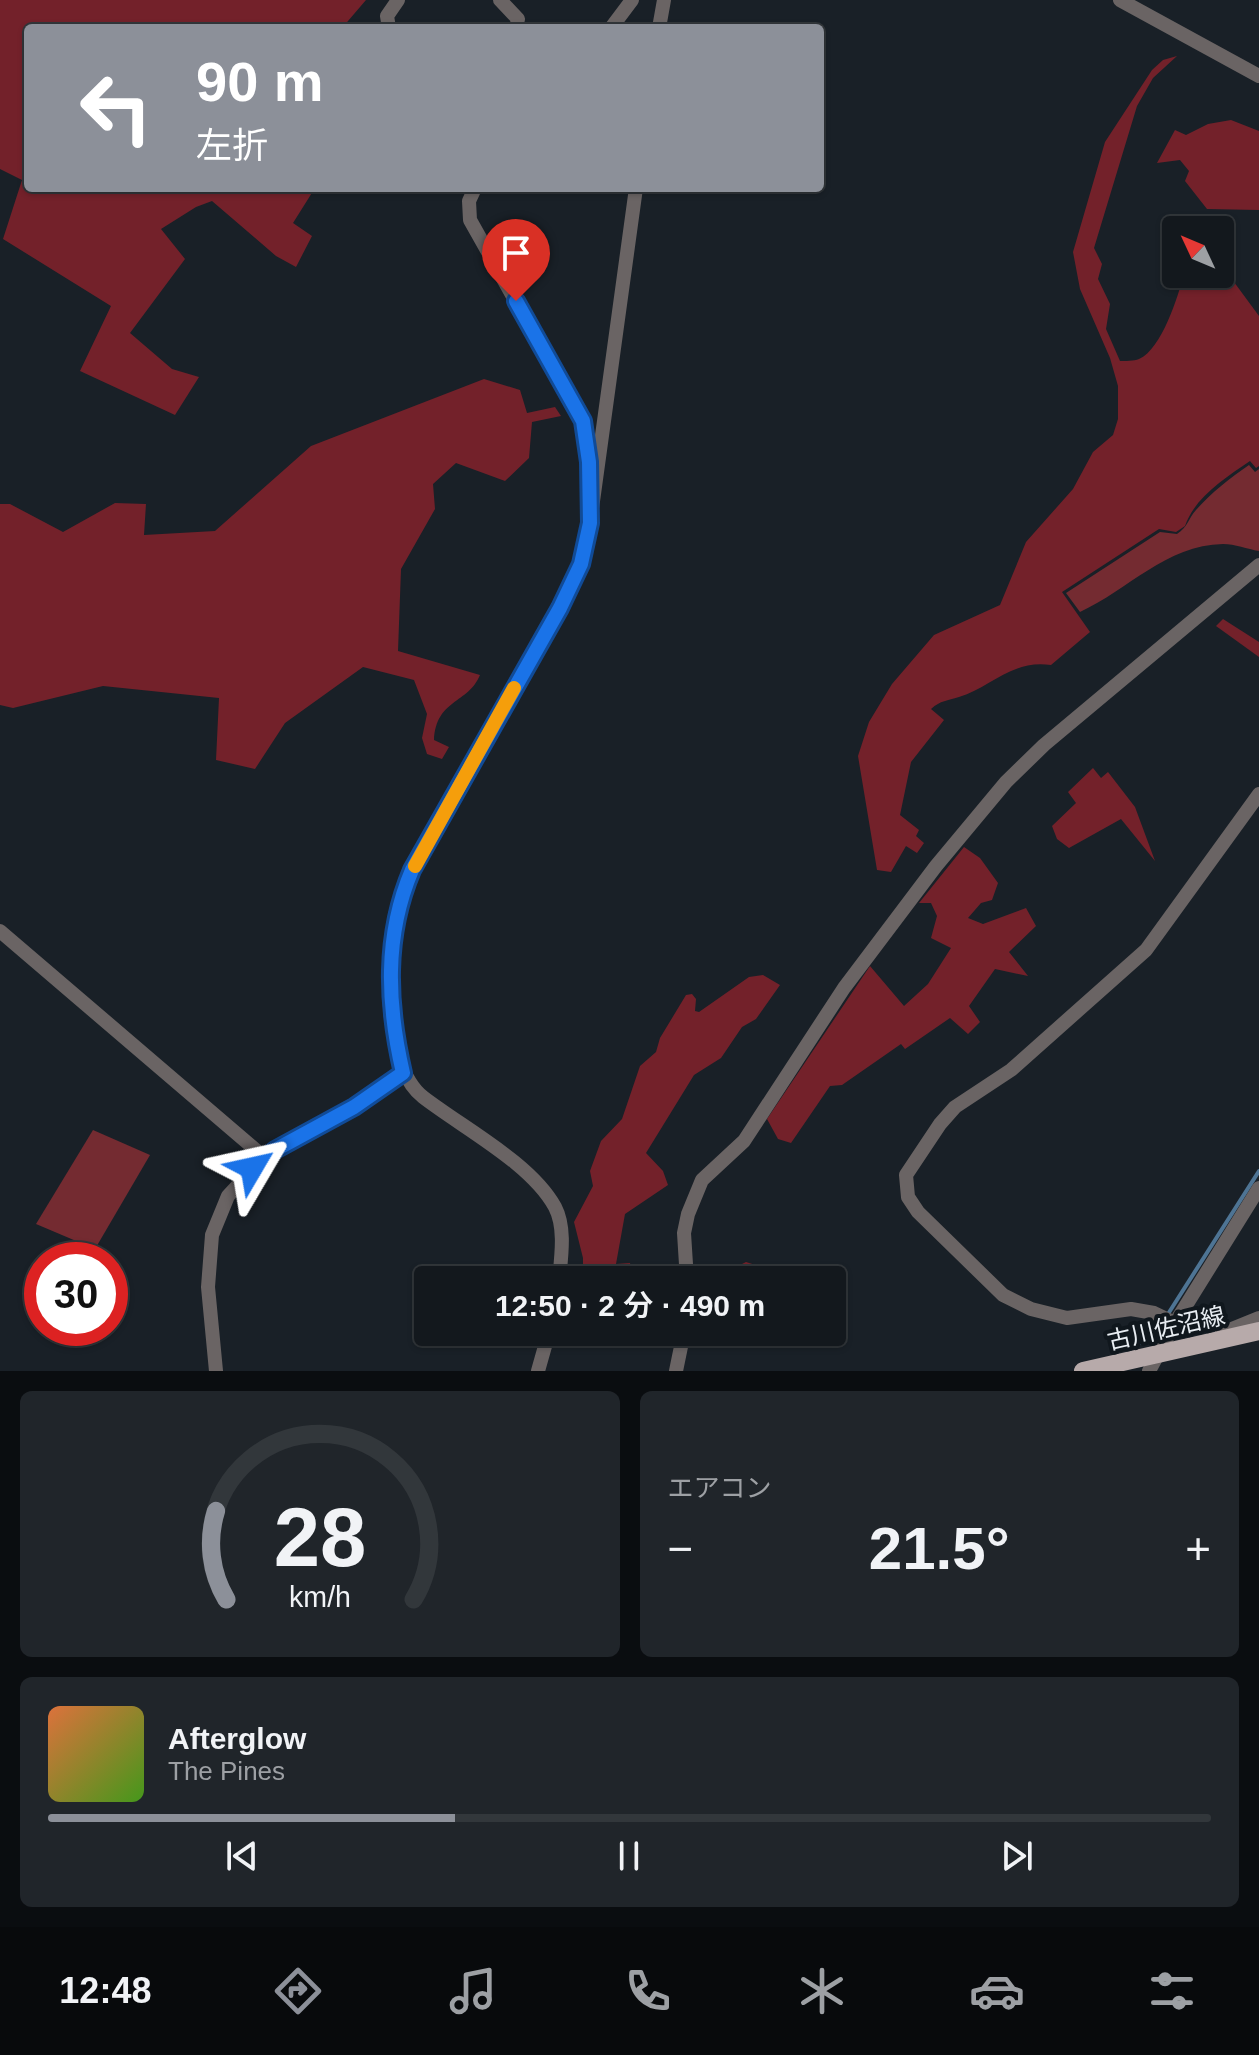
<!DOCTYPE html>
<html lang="ja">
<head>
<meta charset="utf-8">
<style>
	body { margin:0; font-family:Helvetica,"Noto Sans JP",sans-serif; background:#20252a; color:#f1f3f6; height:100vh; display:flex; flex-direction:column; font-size:30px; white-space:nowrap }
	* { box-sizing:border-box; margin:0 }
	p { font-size:26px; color:#9da0a4 }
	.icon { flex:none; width:44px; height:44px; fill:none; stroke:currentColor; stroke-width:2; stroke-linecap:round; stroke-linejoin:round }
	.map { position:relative; height:1371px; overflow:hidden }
	.details { display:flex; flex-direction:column; gap:20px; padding:20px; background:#0a0d10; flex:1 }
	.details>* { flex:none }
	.hud { position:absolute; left:24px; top:24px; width:800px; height:168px; border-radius:8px; box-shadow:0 2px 6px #0004,0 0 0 2px #32373b; background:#8c9099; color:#fff; overflow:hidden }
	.needle { width:52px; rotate:314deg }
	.buttons { position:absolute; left:1162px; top:216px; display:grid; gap:16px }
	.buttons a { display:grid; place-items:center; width:72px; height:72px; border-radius:8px; background:#13181d; box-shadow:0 2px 6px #0004,0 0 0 2px #32373b; font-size:40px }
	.speed { position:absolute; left:24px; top:1242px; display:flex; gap:16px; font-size:40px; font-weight:700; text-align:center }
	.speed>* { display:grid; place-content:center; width:104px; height:104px; border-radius:50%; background:#13181d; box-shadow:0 2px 6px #0004,0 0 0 2px #32373b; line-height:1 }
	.speed .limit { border:12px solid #d22; background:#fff; color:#111 }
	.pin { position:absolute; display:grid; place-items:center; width:68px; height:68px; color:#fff; margin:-82px -34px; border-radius:50% 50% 50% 0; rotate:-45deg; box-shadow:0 0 8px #0007 }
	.pin .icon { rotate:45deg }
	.me { position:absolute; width:88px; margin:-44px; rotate:54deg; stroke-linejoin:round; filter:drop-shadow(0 0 6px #0008) }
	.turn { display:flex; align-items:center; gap:28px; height:168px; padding:0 40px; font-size:36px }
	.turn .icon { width:104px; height:104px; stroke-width:2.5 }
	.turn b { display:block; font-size:56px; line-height:68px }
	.big { font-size:60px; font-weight:600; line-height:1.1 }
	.details .tile { flex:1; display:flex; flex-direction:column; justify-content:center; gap:12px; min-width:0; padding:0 28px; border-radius:12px; background:#20252a }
	.details .dial { align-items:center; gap:0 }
	.dial svg { height:208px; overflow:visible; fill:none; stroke:#32373b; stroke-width:7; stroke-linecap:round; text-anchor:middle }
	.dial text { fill:#f1f3f6; stroke:none }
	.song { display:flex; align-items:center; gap:24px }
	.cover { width:96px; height:96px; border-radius:12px; background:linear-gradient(135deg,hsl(20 70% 55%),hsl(100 70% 35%)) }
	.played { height:8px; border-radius:4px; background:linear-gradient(90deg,#8c9099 35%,#32373b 35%) }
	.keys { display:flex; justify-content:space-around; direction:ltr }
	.heat { display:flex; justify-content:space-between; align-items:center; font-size:44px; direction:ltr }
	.details .tiles { flex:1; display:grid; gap:20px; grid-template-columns:1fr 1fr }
	.tile:last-child { grid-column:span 2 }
	.trip { position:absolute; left:414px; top:1266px; width:432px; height:80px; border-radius:8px; background:#13181d; box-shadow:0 2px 6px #0004,0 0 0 2px #32373b; font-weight:600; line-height:80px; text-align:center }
	.menu { display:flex; height:128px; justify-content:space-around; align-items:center; background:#080a0c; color:#9da0a4 }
	.menu .icon { width:56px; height:56px }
	.menu .current { color:#8c9099 }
	.menu b { font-size:36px; color:#f1f3f6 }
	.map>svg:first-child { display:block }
	.green { fill:#742b31 }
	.forest { fill:#73212a }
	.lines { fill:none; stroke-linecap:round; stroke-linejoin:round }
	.stream { stroke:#4e7494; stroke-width:4 }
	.minor { stroke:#6a6464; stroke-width:14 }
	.major { stroke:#b7aaaa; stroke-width:18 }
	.route-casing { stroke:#114b97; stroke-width:20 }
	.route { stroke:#1a73e8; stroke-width:14 }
	.slow { stroke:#f59e0b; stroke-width:14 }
	.labels { text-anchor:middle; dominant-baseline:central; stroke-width:8; stroke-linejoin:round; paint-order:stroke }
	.street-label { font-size:24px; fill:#e8edf2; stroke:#10171d }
</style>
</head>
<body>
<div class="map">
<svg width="1259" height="1371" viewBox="0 0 1259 1371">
	<rect width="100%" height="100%" fill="#192027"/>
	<g class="green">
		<path d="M1249,465L1255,472L1259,469V551C1247,549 1235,544 1223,544C1166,545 1128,590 1080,612L1066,593L1160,532L1177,534C1188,527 1188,519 1196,510C1212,492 1230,478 1249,465Z"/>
		<polygon points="93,1130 150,1155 95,1249 36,1224"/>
	</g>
	<g class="forest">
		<polygon points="0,0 366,0 342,28 28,28 28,188 315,188 293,223 312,236 296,267 276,256 212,201 196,207 161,229 185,259 130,333 172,369 199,377 175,415 80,371 111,306 3,239 22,180 0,169"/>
		<path d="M1177,56L1153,78L1137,106L1094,248L1102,264L1098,279L1110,304L1106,329L1120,361C1125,361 1134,361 1139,359C1162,349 1178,296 1184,274H1220V263L1259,316V466L1256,468L1250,461C1225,478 1195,497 1185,526L1176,532L1159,529L1062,592L1090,632L1051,665C1013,659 991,687 959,697C947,701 941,700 931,709L944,720L911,762L900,815L919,830L916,836L924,843L917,853L906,846L891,872L877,870L858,756L869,722L892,684L934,635L1000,605L1026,542L1073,489L1093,452L1113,435L1118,419V386L1110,358L1080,289L1073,252L1105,142L1152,70L1163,60Z"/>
		<polygon points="1231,120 1259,131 1259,210 1207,209 1185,181 1189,171 1180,160 1157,163 1175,130 1186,135 1208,124"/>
		<path d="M484,379L520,390L527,413L555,407L561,416L532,422L529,458L505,481L456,463L433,484L435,509L401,569L398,651L480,675C468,704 436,699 434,740L449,747L442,759L427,754L422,738L427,714L414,680L363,667L285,723L255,769L216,760L219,698L103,686L13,708L0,705V504H10L63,532L115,503L146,504L144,535L215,531L311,446Z"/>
		<polygon points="1223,619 1259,642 1259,657 1216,626"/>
		<polygon points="1093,768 1101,778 1108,772 1135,807 1155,861 1121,819 1069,848 1057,839 1052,826 1076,803 1068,792"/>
		<polygon points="964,847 980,858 998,883 992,900 981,903 968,918 983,924 1026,908 1036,926 1009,952 1028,976 995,969 969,1006 980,1022 968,1034 950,1018 905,1049 901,1044 842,1085 830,1086 791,1143 778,1139 767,1119 870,966 904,1006 928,984 951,948 931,938 937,916 931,903 919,903"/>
		<polygon points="763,975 780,985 756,1019 742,1027 721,1058 694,1075 646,1153 663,1171 668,1185 625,1214 616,1264 630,1263 632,1273 608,1280 583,1280 583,1258 574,1222 593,1186 590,1171 601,1141 622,1119 640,1066 656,1052 660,1038 686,995 692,994 696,999 695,1011 699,1012 749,977"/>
		<polygon points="746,1262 781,1273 822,1268 831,1280 744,1280 740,1265"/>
	</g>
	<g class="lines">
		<g class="stream">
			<polyline points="1168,1314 1259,1171"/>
			<polyline points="1129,1346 1148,1340 1163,1322"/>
		</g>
		<g class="minor">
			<polyline points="500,0 518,19 516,28"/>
			<polyline points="1120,0 1259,76"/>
			<polyline points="389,28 387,16 398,0"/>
			<polyline points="611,28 632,0"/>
			<polyline points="659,28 664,0"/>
			<polyline points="475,188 469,201 470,220 583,421 589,479"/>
			<polyline points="0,931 264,1157"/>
			<path d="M559,1280C561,1258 566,1228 555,1207C531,1163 463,1128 423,1097C382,1065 384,951 398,904C401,892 408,881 412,870L560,608L581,564L590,523L636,188"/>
			<polyline points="687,1280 684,1233 688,1214 702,1180 744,1141 844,988 936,866 1006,782 1044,745 1259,565"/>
			<polyline points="1175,1323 1154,1313 1131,1309 1067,1318 1031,1309 1003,1295 918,1212 908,1197 906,1175 940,1124 955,1107 1011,1070 1146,950 1259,794"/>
			<polyline points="1222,1333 1259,1318"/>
			<polyline points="216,1371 208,1287 212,1235 228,1196 264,1157 354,1107 403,1073"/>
			<polyline points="538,1371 549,1332"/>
			<polyline points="676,1371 684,1332"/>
			<polyline points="1149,1371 1175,1323 1259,1188"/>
		</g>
		<polyline class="major" points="1083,1371 1259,1331"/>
	</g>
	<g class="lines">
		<g class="route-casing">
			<path id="route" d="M252,1168L275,1150L354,1107L403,1073C387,1004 384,936 412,870L560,608L581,564L590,523L589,462L583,421L516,301"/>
		</g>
		<use href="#route" class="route"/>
		<polyline class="slow" points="415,866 514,688"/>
	</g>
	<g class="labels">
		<g class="street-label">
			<text transform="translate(1166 1328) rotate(-13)">古川佐沼線</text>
		</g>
	</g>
</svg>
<div class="buttons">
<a><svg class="needle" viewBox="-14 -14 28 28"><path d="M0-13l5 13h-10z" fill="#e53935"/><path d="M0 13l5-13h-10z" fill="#9da0a4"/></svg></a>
</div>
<div class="speed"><div class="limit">30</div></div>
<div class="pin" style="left:516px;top:301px;background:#d93025"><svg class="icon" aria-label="arrive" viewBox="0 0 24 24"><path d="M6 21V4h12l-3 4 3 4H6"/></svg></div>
<svg class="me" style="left:252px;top:1168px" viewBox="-20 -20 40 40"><path d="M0-17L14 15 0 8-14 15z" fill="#1a73e8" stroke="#fff" stroke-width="4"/></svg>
<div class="trip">12:50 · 2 分 · 490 m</div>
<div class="hud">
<div class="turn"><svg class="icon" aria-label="left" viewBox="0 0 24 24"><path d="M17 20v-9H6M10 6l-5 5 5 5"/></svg><div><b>90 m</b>左折</div></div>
</div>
</div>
<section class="details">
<div class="tiles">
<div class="tile dial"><svg viewBox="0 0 100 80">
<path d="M14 69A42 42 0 1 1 86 69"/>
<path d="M14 69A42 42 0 0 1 10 35" stroke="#8c9099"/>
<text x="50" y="56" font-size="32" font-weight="700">28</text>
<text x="50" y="72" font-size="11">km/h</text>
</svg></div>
<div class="tile"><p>エアコン</p>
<div class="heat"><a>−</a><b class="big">21.5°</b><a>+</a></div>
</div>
<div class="tile">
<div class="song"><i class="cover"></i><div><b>Afterglow</b><p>The Pines</p></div></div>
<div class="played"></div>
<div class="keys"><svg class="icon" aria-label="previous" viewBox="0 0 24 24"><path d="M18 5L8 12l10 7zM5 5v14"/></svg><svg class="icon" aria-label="pause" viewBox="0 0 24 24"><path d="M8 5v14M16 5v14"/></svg><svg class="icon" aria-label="next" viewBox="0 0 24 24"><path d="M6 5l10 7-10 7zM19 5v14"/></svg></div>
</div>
</div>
</section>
<nav class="menu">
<b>12:48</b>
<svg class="icon current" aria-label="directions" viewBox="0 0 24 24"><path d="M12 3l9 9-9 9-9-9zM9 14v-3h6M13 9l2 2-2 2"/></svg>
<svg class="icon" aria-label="music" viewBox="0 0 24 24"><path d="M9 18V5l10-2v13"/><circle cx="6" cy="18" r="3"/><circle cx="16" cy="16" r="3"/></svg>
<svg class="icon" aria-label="phone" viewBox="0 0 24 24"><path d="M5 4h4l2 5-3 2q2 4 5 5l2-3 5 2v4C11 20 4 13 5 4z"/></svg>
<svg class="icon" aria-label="climate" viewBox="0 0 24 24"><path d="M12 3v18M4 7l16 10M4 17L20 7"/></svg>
<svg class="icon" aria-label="car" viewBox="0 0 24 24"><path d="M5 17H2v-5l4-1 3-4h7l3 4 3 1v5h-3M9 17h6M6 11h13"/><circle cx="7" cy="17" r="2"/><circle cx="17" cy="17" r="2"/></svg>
<svg class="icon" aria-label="filters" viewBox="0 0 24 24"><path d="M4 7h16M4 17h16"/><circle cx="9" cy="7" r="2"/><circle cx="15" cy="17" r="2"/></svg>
</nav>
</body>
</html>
